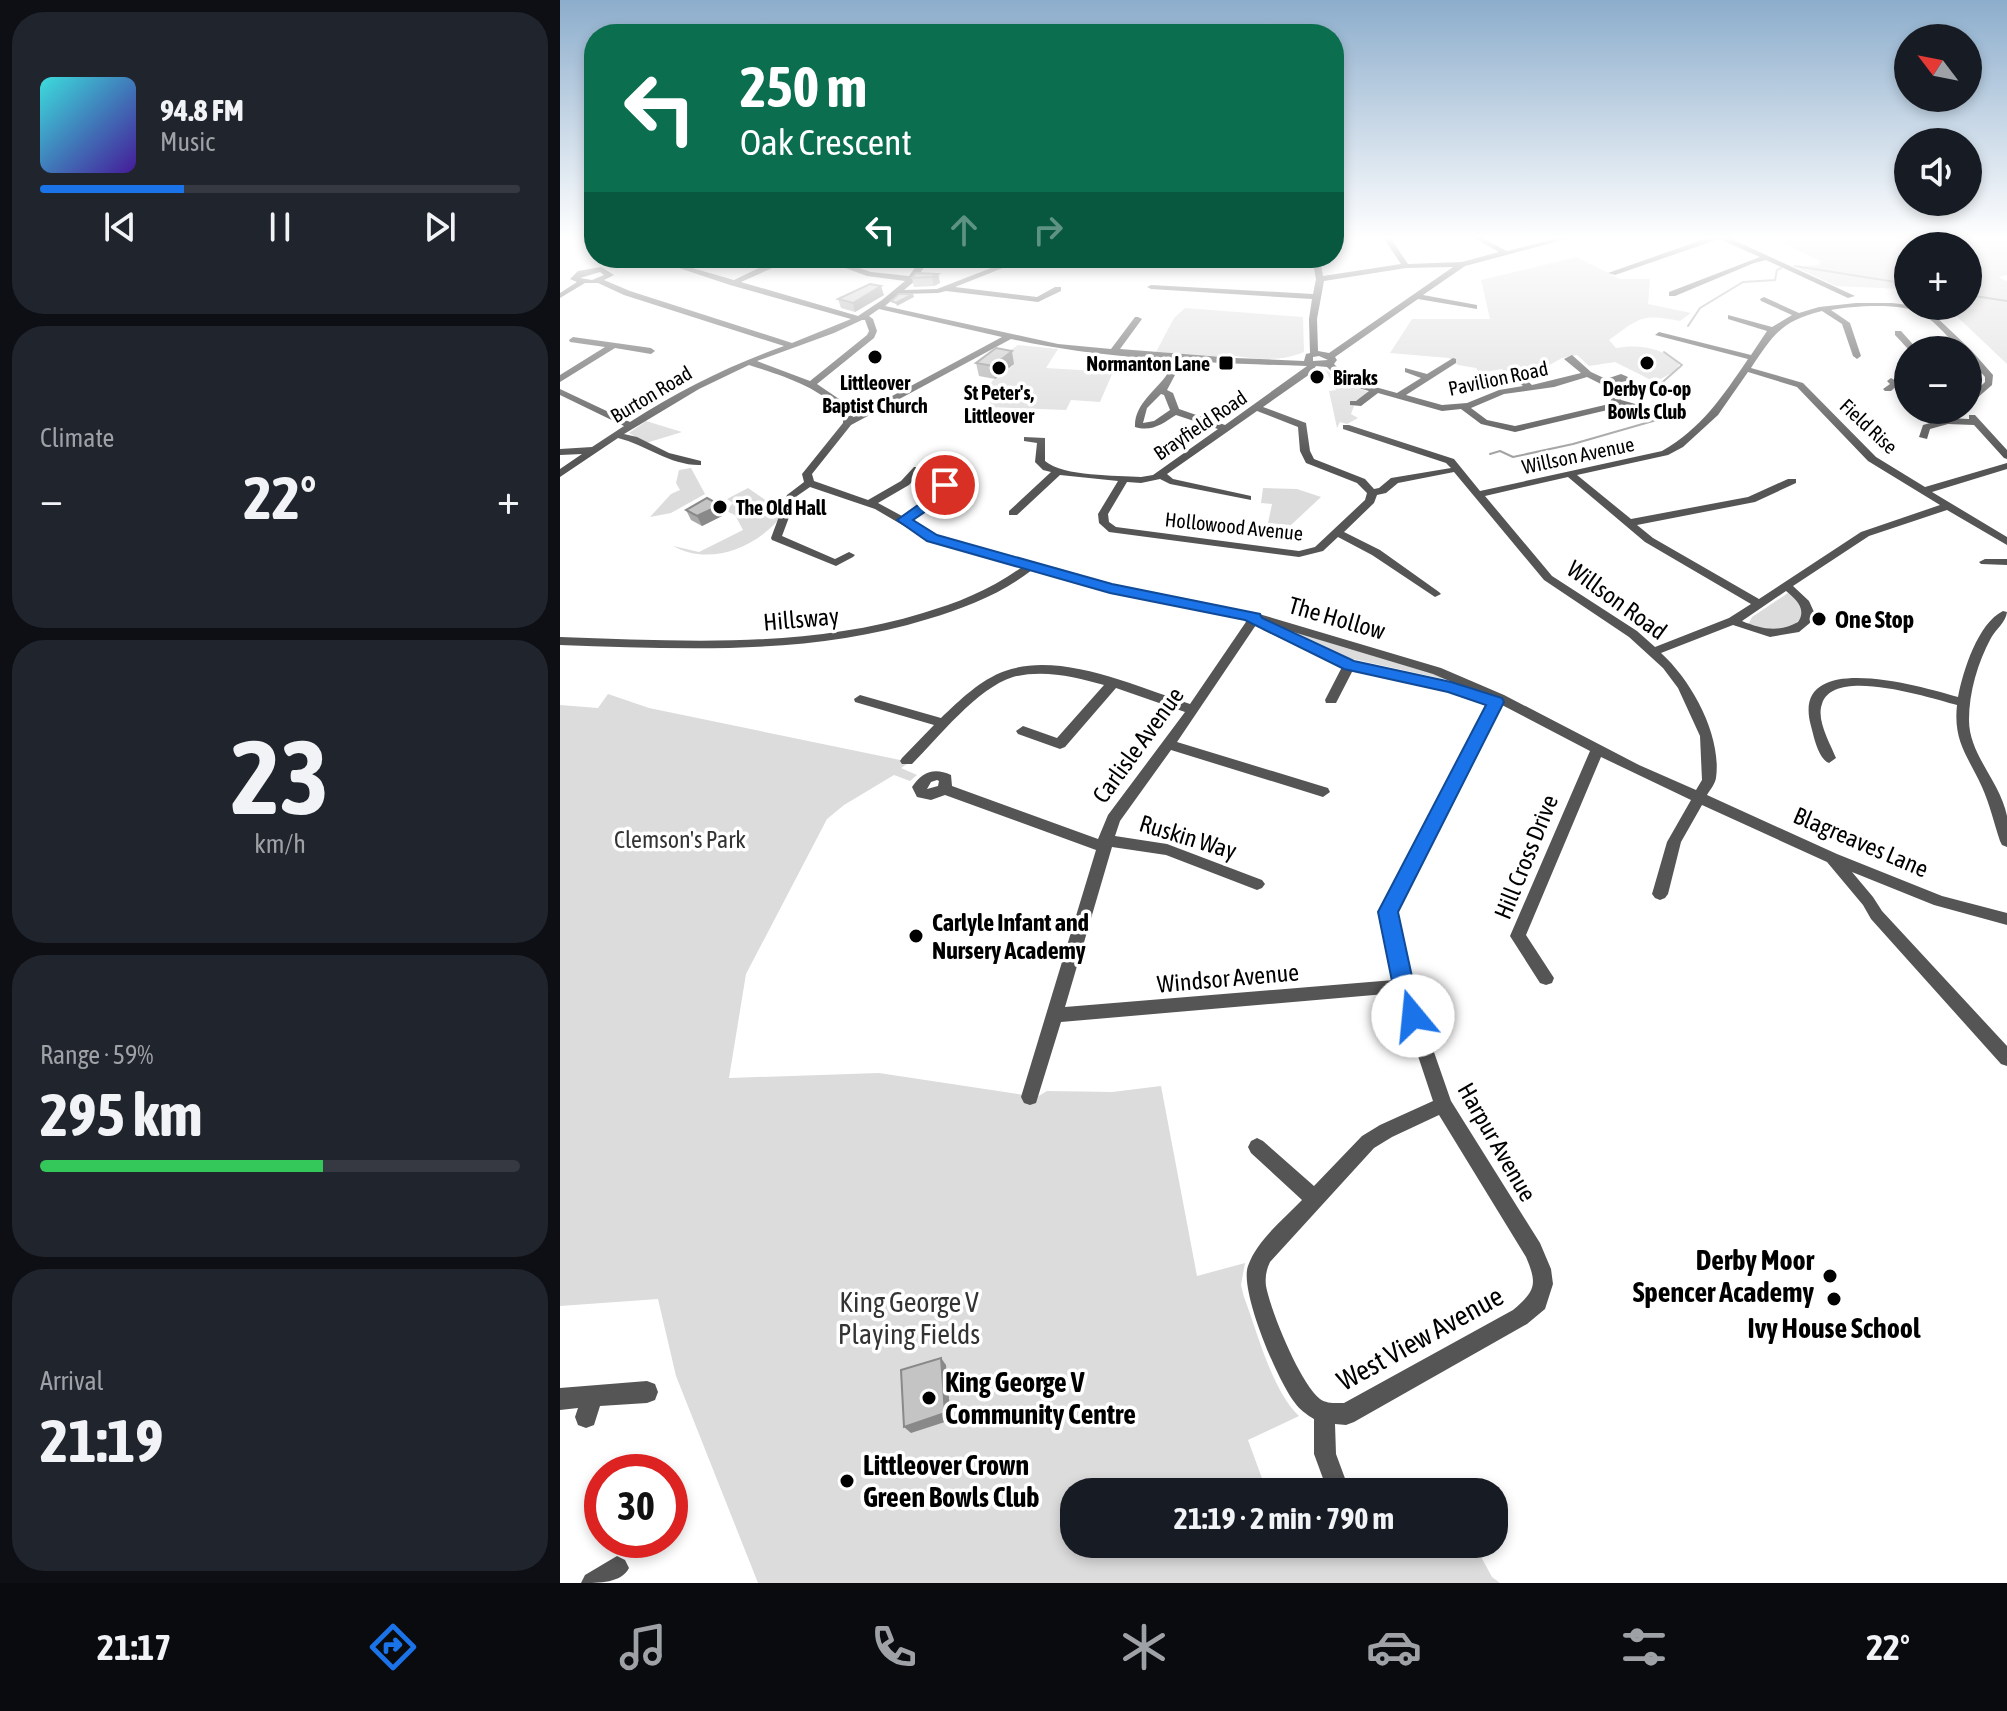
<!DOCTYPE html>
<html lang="en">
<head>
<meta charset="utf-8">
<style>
	body { margin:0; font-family:"Asap Condensed",sans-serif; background:#20242c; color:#f1f3f6; height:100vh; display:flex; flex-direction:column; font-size:30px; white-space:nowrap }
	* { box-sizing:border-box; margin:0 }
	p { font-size:26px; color:#9ea1a6 }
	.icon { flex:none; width:44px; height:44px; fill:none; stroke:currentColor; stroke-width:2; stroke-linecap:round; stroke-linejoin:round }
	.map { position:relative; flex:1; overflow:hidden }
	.details { display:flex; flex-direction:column; gap:12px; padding:12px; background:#0d0f14; width:560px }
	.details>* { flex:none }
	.guide { position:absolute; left:24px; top:24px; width:760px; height:244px; border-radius:32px; box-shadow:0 4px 12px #0003; background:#0b6e4f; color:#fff; overflow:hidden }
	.needle { width:52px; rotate:302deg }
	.fabs { position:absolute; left:1334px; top:24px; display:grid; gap:16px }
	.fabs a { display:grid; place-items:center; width:88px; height:88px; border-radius:50%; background:#171b24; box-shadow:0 4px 12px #0003; font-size:40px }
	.speed { position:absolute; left:24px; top:1454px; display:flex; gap:16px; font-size:40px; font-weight:700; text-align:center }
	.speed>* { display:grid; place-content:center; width:104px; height:104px; border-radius:50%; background:#171b24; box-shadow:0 4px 12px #0003; line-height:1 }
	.speed .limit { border:12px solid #d22; background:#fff; color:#111 }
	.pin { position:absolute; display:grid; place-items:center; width:68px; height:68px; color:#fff; margin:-34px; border:4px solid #fff; border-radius:50%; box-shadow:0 2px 8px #0007 }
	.me { position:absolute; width:88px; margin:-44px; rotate:343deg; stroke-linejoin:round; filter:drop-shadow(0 0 6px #0008) }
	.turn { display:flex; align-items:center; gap:28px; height:168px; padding:0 24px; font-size:36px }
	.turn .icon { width:104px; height:104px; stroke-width:2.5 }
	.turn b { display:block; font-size:56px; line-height:68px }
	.lanes { display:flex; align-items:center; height:76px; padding:0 24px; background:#0003; justify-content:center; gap:40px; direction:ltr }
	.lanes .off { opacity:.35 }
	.big { font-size:60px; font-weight:700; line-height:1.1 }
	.details .card { flex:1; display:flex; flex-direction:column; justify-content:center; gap:12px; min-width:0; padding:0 28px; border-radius:32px; background:#20242c }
	.details .dial { align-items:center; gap:0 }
	.dial b { font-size:104px; line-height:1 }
	.song { display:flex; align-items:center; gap:24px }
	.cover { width:96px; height:96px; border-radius:12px; background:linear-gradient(135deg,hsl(180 70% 55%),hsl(260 70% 35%)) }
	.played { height:8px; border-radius:4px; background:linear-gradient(90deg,#1a73e8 30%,#363941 30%) }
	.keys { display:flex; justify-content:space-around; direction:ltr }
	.heat { display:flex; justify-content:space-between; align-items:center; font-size:44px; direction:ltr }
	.charge { height:12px; border-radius:6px; background:linear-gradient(90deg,#34c759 59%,#363941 0) }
	.trip { position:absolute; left:500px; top:1478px; width:448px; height:80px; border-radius:32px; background:#171b24; box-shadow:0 4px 12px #0003; font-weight:700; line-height:80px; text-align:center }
	.dock { display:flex; height:128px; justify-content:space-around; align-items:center; background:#090b0e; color:#9ea1a6 }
	.dock .icon { width:56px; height:56px }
	.dock .current { color:#1a73e8 }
	.dock b { font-size:36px; color:#f1f3f6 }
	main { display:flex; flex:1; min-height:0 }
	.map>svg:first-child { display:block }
	.green { fill:#dcdcdc }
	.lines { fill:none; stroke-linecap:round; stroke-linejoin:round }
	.stream { stroke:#a3a3a3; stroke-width:2 }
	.minor { fill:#555; fill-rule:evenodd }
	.wall { fill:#a9a9a9 }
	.shaded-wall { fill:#898989 }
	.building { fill:#c4c4c4; stroke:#898989; stroke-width:2 }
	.route { fill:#1a73e8; stroke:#114b97; stroke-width:2 }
	.poi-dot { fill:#000; stroke:#fff; stroke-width:3 }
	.labels { text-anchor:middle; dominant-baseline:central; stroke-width:7; stroke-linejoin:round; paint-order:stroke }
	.far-poi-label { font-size:20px; font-weight:bold; fill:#000; stroke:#fff }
	.far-street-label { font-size:20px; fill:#000; stroke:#fff }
	.street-label { font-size:24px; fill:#000; stroke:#fff }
	.poi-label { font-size:24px; font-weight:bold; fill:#000; stroke:#fff; text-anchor:start }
	.park-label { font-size:24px; fill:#333; stroke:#fff }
	.near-poi-label { font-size:28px; font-weight:bold; fill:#000; stroke:#fff; text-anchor:start }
	.near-park-label { font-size:28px; fill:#333; stroke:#fff }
	.near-street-label { font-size:28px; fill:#000; stroke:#fff }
</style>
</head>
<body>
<main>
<section class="details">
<div class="card">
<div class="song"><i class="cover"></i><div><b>94.8 FM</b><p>Music</p></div></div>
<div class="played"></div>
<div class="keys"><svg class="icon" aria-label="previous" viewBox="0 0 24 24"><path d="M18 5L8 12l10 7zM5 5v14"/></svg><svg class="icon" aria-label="pause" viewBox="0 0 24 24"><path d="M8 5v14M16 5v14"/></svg><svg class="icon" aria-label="next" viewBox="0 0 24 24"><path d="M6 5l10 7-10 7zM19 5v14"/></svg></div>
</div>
<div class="card"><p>Climate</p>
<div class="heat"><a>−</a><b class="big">22°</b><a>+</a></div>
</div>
<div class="card dial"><b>23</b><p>km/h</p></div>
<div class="card"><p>Range · 59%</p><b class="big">295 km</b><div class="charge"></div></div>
<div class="card"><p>Arrival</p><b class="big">21:19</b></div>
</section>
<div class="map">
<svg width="1447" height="1583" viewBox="0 0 1447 1583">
	<rect width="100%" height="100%" fill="#fff"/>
	<g class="green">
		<polygon points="1209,236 1447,236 1447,275 1439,277 1447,281 1447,364 1386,306 1408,306 1408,246 1348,246 1348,298 1342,289 1276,286 1235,267 1259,265 1260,261"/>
		<path d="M1017,257L1060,279H1090L1088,304L1131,313L1120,321C1082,313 1079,318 1049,340L1056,348C1077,344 1103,347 1119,364L1117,370L1095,382L1055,362L1029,366L1017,355L1002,358L984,368L946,374L942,369L920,373L916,368L898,365L889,358L830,353L852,319H930L921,280Z"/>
		<path d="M625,308L743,317L744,352C720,362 699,359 674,356L670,353L665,357L596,352L614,318Z"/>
		<polygon points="458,345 498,349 486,368 553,372 540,402 511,400 506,410 429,407 432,397 425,397 432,381 454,365 439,358"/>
		<polygon points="765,369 782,383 809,392 800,400 790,403 794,406 791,414 798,418 787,424 780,422 777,428 769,391 776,390"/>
		<polygon points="86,421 122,432 86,443 69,433"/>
		<polygon points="131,468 145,494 111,513 90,517 111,494 120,490 116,483 119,470"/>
		<path d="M188,488L224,513C199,547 150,567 113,546L139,552L183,530L175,515L166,511L173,503L167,499Z"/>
		<polygon points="703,488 737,489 761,497 731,525 708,523 712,504 701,503"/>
		<path d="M1228,593L1234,595L1244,610C1235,637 1211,630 1188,625L1192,617Z"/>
		<polygon points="716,626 871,672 888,680 784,657"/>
		<path d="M48,694L89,708L350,762L341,768L357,775L350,781L334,775L284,805L267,819L186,974L169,1078L319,1073L477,1097L487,1091L552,1092L601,1086L637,1276L685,1263L681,1285L684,1297C697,1331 712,1391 739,1416L688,1440L707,1492H514V1544H726L730,1556L753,1544H914L932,1577L940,1583H198L116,1376L98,1299L0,1306V705L38,708Z"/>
	</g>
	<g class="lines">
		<g class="stream">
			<polyline points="1235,266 1348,284"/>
			<polyline points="1408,295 1447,301"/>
			<polyline points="1128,326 1140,308 1183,282 1215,280 1217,270 1221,268"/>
			<polyline points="1097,387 1122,365 1104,352"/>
			<polyline points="930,454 940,451 953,457 1013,444 1100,419"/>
		</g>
		<g class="minor">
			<path d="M822,236H829L848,264L902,262L939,252L910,236H918L947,251L1006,236H1018L905,266L863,295L917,305V309L858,299L775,357L777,360L774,364L790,380L837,393L861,378L845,372V368L867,374L893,358L896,359V363L846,395L882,405L907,403L939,390L963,386L955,379L950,378V374H960L972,385L1021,373L1004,359L1012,355L1031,372L1046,379L1061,374L1068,377V381L1054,383L1058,386L1061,400L1079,405L1074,408L1058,405L1056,408L955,432L921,424L901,409L882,411L818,393L801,406L790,405V401H796L809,391L784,384L767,367L756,366L750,374L703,407L746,423L750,451L754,459L805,479L814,489L819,488L831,478L891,468L886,463L783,429V425H789L894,459L920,491L1102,451C1141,429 1163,396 1188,359L1095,335L1099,332L1191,355L1207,331L1168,319V315L1212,327L1232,315L1201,301L1200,299L1204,297L1239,313L1259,307L1296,303H1332L1357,306L1369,310L1411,350L1433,375L1432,385L1408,406V398L1425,382V377L1408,357V350H1401C1389,339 1378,324 1364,315C1345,302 1293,306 1271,310L1290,323L1301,356L1297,359L1293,356L1282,324L1262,311C1221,321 1213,335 1191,368L1243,383L1316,457L1365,487L1447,463V469L1372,492L1447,537V545L1387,510L1309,536L1233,586L1249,601L1254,612L1251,622L1239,632L1210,637L1173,625L1101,653C1132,681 1162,736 1156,778C1155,784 1150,790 1147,795L1277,854L1382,896L1447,913V925L1374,905L1292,872L1313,897L1322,911L1447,1046V1066L1441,1064L1311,919L1303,905L1267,862L1142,805L1121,842L1108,894L1105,898L1100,900L1095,898L1092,894L1107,842L1131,800L1041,757L966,935L994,978L992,983L986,985L980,983L950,936L1030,751L942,705L836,912L851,986L891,1101L980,1243L991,1269L993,1284L985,1309L967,1324L794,1422L786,1425L775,1424L776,1454L790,1492H768L754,1454V1419C746,1414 740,1410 735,1403C718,1382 679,1290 688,1266C697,1240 723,1220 742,1200L691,1153L688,1147L691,1141L697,1138L703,1141L754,1186L802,1136L820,1125L873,1101L837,993L501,1022L476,1103L470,1105L464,1103L461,1097L536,850L385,795L371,800L357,797L352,787C362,772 374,767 391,775L392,786L538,839L548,815L625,712L556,688L505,747L500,749L458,734L456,731L463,726L497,738L544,685C516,677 483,669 453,677C417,688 378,738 352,764H342L340,761L342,758L374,725L295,702L294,699L300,695L381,718C400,700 420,680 445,671C501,651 577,687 630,704L688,619L550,591L472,570C441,594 405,608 368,619C248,656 124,649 0,645V637C122,641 245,649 363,613C398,603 432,589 462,567L368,540L315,509L250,487L237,496L222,536L275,559L289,552L295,555L293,557L276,566L212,540L211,538L227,495L244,482L242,474L283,423V413C258,386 223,376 189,365L139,389L64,434L77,437L109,453L141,461V465C111,466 86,445 58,438L0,477V469L22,454L0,455V449L32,447L64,426L0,395V389L70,422C120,390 170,365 224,346L64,295L38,283H25L0,298V293L17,282L10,279L18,271L41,267L54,275L44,280L70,291L232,343L291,319L170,285L107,264L111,262L174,280L213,261H219V265L181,282L298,316L322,300L345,281L307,276L258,258H269L311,272L349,276L362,258H370L355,281L344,290L377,289L457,258H468L395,287L477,297L495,287H501V291L478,302L386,291L378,293L339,294L325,306L498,344L551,349L575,317H578L582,319L560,349L675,358L744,361L746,354L750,353L749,319L752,299L591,289L587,287L591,285L753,294L756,279L753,264L682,260L678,258H760L763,276L841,264ZM893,267L769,353L758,351L757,319L764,281L846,268ZM40,272L44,275L32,280L20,278ZM319,309L442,337L293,417V413L282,401L257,384L314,338L317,331L313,319L309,316ZM302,320H305L309,331L307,335L250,381L197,361L274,333ZM451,339C545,360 650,363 747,366L665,425L619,409L613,393L607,390L615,375L608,373C596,391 574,404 575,427C592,432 602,424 616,415L658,429L593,475L581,477C556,475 504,477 485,461V438L464,437V441L477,443L475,462L483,470L491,472L449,511V515H457L500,475L558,481L538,514L539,523L549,532L739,557L763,551L778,537L812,555L875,597L881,594L879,592L820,550L784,532L814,503L817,495L826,493L838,483L894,472L984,580L1069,637L1103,668L1118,688L1140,736L1142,780L1136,790L1079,765L944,695L881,668L699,614L551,585L376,536L350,521L374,505L390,485L389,483H381L366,501L342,516L318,503L349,485L362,471V467H354L341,481L308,500L254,481L252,474L291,425ZM759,356L768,360L753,361V357ZM1188,372L1237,387L1308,461L1380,505L1301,532L1199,599L1093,538L1077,525L1195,502L1236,483V479H1228L1188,497L1071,519L1017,475L1108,455L1123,447L1158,415ZM1027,377L1049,388L1052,398L1049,404L955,426L927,420L911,408L944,394L994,387ZM601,394L604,395L610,410L594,421L583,423L587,408ZM697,411L738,427L740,451L746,463L797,483L807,493L805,500L755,547L739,551L556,527L549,522L548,514L567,482L581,483L600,479L610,484L691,500V496L613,479L607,474ZM1008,477L1085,542L1191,604L1169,618L1095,647L1077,631L992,576L925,496ZM1226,591C1236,599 1247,609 1238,622C1219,633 1201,629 1182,621ZM698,622L705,624L701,627L703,630L782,667L765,700L766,703H776L793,670L903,695L908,694L909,690L932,700L820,912L834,980L505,1007L552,847L606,855L697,890L702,888L705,884L702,880L607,844L555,836L560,821L611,750L763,797L770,792L768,788L617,742ZM720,628L873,674L901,686L793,662ZM377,780L379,781L378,786L367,789L371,782ZM879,1115L966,1257C978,1285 975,1291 953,1310L784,1403C776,1403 767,1404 760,1399C740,1383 711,1312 706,1286C705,1278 706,1270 710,1262L814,1148L832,1137Z"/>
			<polygon points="1153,236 1165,236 1295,296 1288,298 1206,260 1194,263 1115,296 1109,296 1109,292 1200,257 1159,239 1055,275 1048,273"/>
			<polygon points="1335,331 1341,331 1358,350 1349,350 1335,335"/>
			<polygon points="13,337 91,348 95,351 91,354 55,348 0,382 0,375 45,347 10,342 9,340"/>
			<polygon points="1331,378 1340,383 1331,391 1325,391 1323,389 1330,384 1327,381"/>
			<polygon points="1348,379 1348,386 1345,385 1344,382"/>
			<polygon points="1409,415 1415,415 1447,450 1447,459 1444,458 1414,425 1388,424 1370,429 1367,439 1359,437 1363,425 1388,418 1409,419"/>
			<polygon points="1425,559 1447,559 1447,565 1421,564 1419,562"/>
			<path d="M1443,611L1447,612C1446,622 1436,629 1431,638C1418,662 1409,692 1409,720C1409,755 1440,781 1447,816C1447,826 1447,837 1447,847L1442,845L1440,841C1434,823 1430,805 1422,787C1408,756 1393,742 1397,705C1370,698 1273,666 1262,704C1256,720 1270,743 1276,758L1269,763C1258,758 1254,737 1251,726C1229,647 1363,687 1398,697C1403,671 1418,623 1443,611Z"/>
			<polygon points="87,1381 95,1384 98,1392 95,1400 87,1403 40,1406 34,1425 26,1428 18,1425 15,1417 18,1408 0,1410 0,1388"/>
			<path d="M57,1556L65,1560L69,1568C61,1583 40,1583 21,1583L25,1575Z"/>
		</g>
	</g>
	<g class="wall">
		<polygon points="378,274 380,283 374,286 354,287 352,278"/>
		<polygon points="324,295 295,312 281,308 278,299"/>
		<polygon points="416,363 454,364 435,379 419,376"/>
		<polygon points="126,510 164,515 142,526 131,520"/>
	</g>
	<g class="shaded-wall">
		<polygon points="378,274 380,283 374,286 372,277"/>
		<polygon points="321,286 324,295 295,312 293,303"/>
		<polygon points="353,294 354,297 337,306 336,303"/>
		<polygon points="452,351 454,364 435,379 433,366"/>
		<polygon points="160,505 164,515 142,526 137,516"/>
		<polygon points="381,1358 386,1365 391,1420 351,1433 344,1427"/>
	</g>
	<g class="building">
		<polygon points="356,273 378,274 372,277 352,278"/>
		<polygon points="310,284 321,286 293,303 278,299"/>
		<polygon points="339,294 353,294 336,303 331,301"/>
		<polygon points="436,348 452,351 433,366 416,363"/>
		<polygon points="147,498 160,505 137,516 126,510"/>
		<polygon points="381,1358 385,1413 344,1427 341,1370"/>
	</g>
	<linearGradient id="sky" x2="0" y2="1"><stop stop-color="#8cadcc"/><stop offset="0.52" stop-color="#fff"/><stop offset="1" stop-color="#fff" stop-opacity="0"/></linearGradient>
	<rect width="1447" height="457" fill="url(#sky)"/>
	<polygon class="route" points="380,483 391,485 375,505 353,520 377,535 552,584 700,614 702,618 794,661 891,682 942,698 944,702 838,912 854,986 864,1016 861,1022 853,1025 846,1022 833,986 818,912 926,705 888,692 784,669 685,620 550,593 367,541 337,520 365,500"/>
	<g class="poi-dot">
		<circle cx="315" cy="357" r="8"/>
		<rect x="658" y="355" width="16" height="16" rx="4"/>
		<circle cx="1087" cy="363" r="8"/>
		<circle cx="439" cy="368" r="8"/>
		<circle cx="757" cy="377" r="8"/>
		<circle cx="160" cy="507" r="8"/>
		<circle cx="1259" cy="619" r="8"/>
		<circle cx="356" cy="936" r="8"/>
		<circle cx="1270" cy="1276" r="8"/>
		<circle cx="1274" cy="1299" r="8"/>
		<circle cx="369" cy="1398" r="8"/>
		<circle cx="287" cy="1481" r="8"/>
	</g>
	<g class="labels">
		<g class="far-poi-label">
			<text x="650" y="363" text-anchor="end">Normanton Lane</text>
			<text x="773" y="377" text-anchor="start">Biraks</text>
			<text x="315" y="382">Littleover<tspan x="315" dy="23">Baptist Church</tspan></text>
			<text x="1087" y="388">Derby Co-op<tspan x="1087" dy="23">Bowls Club</tspan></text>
			<text x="439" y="392">St Peter's,<tspan x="439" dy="23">Littleover</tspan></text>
			<text x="176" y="507" text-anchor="start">The Old Hall</text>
		</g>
		<g class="far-street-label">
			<text transform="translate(938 378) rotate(-12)">Pavilion Road</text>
			<text transform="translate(91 394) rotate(-31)">Burton Road</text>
			<text transform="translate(640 425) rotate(-34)">Brayfield Road</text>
			<text transform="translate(1309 426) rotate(43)">Field Rise</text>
			<text transform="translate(1018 455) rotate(-12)">Willson Avenue</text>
			<text transform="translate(674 526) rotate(6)">Hollowood Avenue</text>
		</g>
		<g class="street-label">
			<text transform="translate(1057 600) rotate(36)">Willson Road</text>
			<text transform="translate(777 618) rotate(16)">The Hollow</text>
			<text transform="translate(241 619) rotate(-5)">Hillsway</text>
			<text transform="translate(578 745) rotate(-54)">Carlisle Avenue</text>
			<text transform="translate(628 837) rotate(17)">Ruskin Way</text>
			<text transform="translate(1301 842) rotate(23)">Blagreaves Lane</text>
			<text transform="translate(966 857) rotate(-68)">Hill Cross Drive</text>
			<text transform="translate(668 978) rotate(-5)">Windsor Avenue</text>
			<text transform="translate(937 1142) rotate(60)">Harpur Avenue</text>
		</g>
		<g class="poi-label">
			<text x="1275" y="619">One Stop</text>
			<text x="372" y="922">Carlyle Infant and<tspan x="372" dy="28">Nursery Academy</tspan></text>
		</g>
		<g class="park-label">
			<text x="120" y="839">Clemson's Park</text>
		</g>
		<g class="near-poi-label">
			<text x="1254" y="1260" text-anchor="end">Derby Moor<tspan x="1254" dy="32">Spencer Academy</tspan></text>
			<text x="1274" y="1328" text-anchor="middle">Ivy House School</text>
			<text x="385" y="1382">King George V<tspan x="385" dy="32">Community Centre</tspan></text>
			<text x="303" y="1465">Littleover Crown<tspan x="303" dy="32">Green Bowls Club</tspan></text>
		</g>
		<g class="near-park-label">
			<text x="349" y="1302">King George V<tspan x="349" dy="32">Playing Fields</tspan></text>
		</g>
		<g class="near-street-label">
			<text transform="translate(860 1338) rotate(-29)">West View Avenue</text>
		</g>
	</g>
</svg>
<div class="fabs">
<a><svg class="needle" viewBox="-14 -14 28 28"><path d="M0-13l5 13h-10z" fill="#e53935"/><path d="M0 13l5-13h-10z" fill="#9ea1a6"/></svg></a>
<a><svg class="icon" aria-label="sound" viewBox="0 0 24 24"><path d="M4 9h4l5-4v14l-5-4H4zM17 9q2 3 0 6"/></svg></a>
<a>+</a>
<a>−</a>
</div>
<div class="speed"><div class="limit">30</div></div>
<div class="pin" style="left:385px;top:485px;background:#d93025"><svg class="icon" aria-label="arrive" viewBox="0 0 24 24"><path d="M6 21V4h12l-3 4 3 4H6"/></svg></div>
<svg class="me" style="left:853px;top:1016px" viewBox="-20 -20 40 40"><circle r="19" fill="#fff"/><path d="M0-13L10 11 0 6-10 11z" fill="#1a73e8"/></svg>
<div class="trip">21:19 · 2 min · 790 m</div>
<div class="guide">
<div class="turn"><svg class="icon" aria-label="left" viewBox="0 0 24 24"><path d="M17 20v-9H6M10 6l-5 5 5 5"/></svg><div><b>250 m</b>Oak Crescent</div></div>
<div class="lanes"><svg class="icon" aria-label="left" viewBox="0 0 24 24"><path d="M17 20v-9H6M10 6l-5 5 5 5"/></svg><svg class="icon off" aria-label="ahead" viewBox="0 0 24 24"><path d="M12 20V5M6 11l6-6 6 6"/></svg><svg class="icon off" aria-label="right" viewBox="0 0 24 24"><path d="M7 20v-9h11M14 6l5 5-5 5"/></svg></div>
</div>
</div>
</main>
<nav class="dock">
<b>21:17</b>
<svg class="icon current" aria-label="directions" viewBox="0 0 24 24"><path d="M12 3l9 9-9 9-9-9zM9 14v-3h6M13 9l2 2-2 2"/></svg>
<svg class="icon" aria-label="music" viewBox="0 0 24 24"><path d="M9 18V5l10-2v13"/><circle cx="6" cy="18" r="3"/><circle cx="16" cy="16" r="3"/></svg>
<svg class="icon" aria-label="phone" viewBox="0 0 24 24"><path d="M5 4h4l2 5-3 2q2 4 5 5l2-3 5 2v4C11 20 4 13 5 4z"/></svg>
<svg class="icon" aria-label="climate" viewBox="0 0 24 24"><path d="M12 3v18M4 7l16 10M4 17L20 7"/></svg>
<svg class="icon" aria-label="car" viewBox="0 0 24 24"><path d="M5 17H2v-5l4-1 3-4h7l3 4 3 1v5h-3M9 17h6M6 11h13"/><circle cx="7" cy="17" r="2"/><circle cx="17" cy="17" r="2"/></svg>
<svg class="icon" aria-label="filters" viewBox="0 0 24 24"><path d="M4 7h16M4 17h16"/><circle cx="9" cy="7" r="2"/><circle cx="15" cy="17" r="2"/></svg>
<b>22°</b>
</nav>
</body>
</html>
